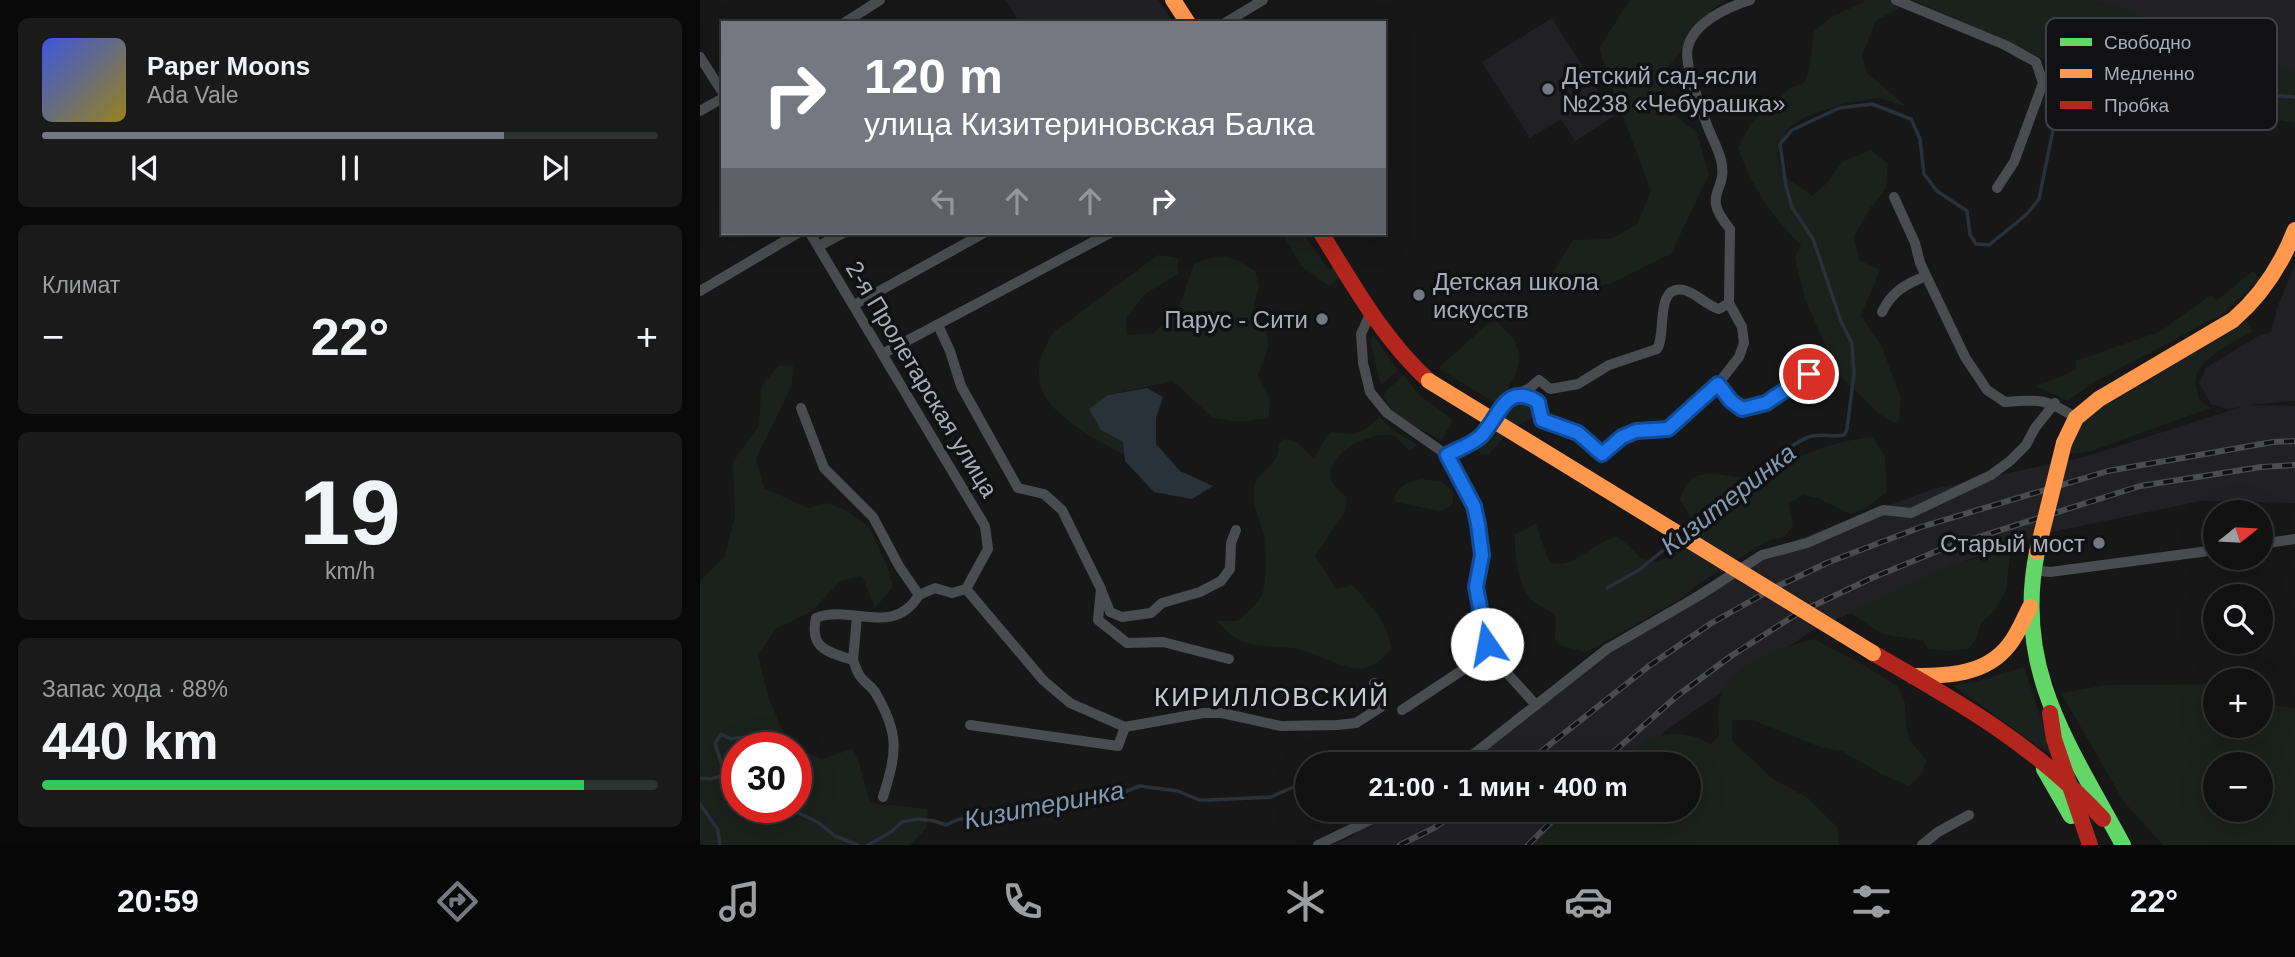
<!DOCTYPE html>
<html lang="ru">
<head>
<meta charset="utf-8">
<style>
	body { margin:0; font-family:Helvetica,sans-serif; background:#1a1a1a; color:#f1f3f6; height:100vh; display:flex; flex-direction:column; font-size:26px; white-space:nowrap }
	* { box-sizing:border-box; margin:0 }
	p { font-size:23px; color:#9c9d9f }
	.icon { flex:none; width:38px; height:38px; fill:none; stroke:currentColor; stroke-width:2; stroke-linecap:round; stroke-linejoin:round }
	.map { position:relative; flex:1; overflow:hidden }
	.sheet { display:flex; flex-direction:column; gap:18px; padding:18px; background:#090909; width:700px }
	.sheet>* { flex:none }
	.hud { position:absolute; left:21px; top:21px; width:665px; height:214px; border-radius:0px; box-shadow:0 7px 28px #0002,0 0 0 2px #303131; background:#757880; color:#fff; overflow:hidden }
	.needle { width:46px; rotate:72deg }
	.controls { position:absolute; left:1503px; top:500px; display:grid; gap:14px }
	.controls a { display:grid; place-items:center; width:70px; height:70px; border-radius:50%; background:#111; box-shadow:0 7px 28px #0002,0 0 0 2px #303131; font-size:35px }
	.speed { position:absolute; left:21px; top:732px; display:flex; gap:14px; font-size:35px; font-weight:700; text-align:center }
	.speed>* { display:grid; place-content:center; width:91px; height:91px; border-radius:50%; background:#111; box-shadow:0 7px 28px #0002,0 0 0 2px #303131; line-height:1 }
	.speed .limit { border:10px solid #d22; background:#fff; color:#111 }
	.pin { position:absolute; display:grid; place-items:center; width:60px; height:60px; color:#fff; margin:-30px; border:4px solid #fff; border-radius:50%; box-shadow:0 2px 7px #0007 }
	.me { position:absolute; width:77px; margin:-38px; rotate:348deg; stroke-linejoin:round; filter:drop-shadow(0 0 5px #0008) }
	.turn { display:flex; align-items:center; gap:24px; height:147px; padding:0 28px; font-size:32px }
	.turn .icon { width:91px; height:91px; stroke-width:2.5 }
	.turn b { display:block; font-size:49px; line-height:60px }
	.lanes { display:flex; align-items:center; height:66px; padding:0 28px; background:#0003; justify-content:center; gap:35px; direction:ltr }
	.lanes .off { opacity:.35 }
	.big { font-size:52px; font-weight:800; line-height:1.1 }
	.sheet .tile { flex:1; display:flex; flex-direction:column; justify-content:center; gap:10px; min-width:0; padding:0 24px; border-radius:10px; background:#1a1a1a }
	.sheet .dial { align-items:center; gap:0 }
	.dial b { font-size:91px; line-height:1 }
	.song { display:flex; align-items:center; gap:21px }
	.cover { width:84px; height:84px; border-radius:10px; background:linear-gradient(135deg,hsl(230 70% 55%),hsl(50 70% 35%)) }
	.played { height:7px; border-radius:4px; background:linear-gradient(90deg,#757880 75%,#303131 75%) }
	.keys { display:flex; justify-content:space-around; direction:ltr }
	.heat { display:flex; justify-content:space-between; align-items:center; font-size:38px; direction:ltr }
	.charge { height:10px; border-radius:5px; background:linear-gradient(90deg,#34c759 88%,#303131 0) }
	.trip { position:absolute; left:595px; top:752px; width:406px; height:70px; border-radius:35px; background:#111; box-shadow:0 7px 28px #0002,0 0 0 2px #303131; font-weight:800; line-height:70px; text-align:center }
	.tabs { display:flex; height:112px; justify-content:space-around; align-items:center; background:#070707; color:#9c9d9f }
	.tabs .icon { width:49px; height:49px }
	.tabs .on { color:#757880 }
	.tabs b { font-size:32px; color:#f1f3f6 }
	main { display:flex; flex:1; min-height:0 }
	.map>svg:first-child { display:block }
	.built { fill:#212124 }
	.green { fill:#1b211c; fill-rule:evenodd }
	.water { fill:#2a3239 }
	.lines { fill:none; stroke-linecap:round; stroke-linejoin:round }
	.stream { stroke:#2a3239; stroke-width:3.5 }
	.street { stroke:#4b4c50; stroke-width:10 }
	.fast { stroke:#63d668; stroke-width:16 }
	.slow { stroke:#ff974d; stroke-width:16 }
	.jam { stroke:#b3261e; stroke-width:16 }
	.rail-casing { stroke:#4b4c4f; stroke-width:6 }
	.rail { stroke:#111113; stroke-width:3.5; stroke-dasharray:10; stroke-linecap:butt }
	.slow-bridge { stroke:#ff974d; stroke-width:16 }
	.route-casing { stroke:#114b97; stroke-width:18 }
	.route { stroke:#1a73e8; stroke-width:12 }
	.poi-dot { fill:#757880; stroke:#111113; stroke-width:2.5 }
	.labels { text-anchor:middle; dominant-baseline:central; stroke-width:7; stroke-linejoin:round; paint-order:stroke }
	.poi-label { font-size:24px; fill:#a8adb8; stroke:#111113; text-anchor:start }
	.street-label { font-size:24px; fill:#a8adb8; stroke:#111113 }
	.water-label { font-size:26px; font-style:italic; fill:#7f9bb3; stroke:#111113 }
	.neighbourhood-label { font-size:26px; letter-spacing:2px; fill:#c9ccd4; stroke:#111113 }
	.key { fill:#111113; stroke:#3e4045; stroke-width:2 }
	.key-label { font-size:19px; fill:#a8adb8 }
</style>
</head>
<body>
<main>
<section class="sheet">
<div class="tile">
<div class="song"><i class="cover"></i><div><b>Paper Moons</b><p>Ada Vale</p></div></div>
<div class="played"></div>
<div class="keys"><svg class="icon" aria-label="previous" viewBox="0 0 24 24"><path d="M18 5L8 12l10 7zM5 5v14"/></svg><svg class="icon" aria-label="pause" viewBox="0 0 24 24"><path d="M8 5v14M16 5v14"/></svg><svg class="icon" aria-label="next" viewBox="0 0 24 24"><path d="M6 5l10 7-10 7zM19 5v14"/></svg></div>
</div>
<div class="tile"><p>Климат</p>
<div class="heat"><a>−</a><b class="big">22°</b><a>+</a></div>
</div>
<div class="tile dial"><b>19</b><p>km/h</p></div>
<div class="tile"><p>Запас хода · 88%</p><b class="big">440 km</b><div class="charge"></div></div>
</section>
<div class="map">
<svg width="1595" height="845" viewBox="0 0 1595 845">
	<rect width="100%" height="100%" fill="#171717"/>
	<g class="built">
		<polygon points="305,0 458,0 472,20 469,23 320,23"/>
		<polygon points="1381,0 1595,0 1595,73 1535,48 1519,31 1494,29 1484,33"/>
		<polygon points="852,18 914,116 875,141 861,119 830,138 782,62"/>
		<polygon points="1595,264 1595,401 1549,405 1595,406 1595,503 1501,501 1347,533 1251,566 1110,632 965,731 932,765 749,765 884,665 1074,548 1233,489 1384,457 1541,407 1528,409 1511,404 1499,383 1506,368 1556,337 1571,332 1577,308"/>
		<polygon points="687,810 888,810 855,845 632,845 651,837"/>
	</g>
	<g class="green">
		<path d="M930,0H1026L1013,9L965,71L960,103L997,133L1009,174L971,254L912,283L885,289L851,276L873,240L911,239L937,224L951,191C934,143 914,97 899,48Z"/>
		<path d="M1164,0H1213L1176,21L1162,56L1167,73L1207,107L1179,98L1146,103L1107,116L1087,129L1077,154L1083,175L1112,196L1127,183L1143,161L1171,150L1188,164L1186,189L1171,207L1154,236L1159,260L1180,270L1161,316L1182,347L1201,398L1198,424L1179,414L1138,374L1105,299L1095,258L1101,245C1071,216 1052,187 1038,148L1051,123L1090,88L1104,83L1109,70L1114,31L1131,17L1164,2Z"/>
		<polygon points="1213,0 1385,0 1407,3 1476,29 1497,26 1515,32 1527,46 1595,72 1595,123 1582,121 1562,111 1480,87 1387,65 1344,59"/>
		<polygon points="582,233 603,233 629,270 633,267 640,278 629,286 601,266"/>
		<path d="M458,255L478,258V274L445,294L426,318L427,335L454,333L479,307L494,264C522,251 530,255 555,271L559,286L552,313C576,337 569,347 558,375L570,400L569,418L540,422L513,418L473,381L408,395L401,430L423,442L426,455C404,446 352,415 343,393C334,372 341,348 355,331Z"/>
		<polygon points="1553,271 1560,279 1523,314 1396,381 1367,401 1336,386 1376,370 1376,361 1461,331 1511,295 1516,301"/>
		<path d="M796,321C803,328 811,335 815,342C827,362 809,389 797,404L738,368L789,323Z"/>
		<path d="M1546,321L1553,331C1538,340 1497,359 1496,378C1495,385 1498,393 1499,400L1511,408L1391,451L1363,455L1377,427L1414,395L1443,384L1491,352Z"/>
		<polygon points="673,335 698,371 681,385 670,341"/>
		<path d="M93,365L92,385L56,459L64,488L108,508L128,503L145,510L169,527L186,563L193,587L175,608L162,576L140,581L110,613L76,628L58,655L69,699L88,743L121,759L152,749L159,762L170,803L228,809L226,829L210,845H0V581L25,556L35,516L33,462L59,426L61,387L78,366ZM37,747H96V807H37Z"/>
		<path d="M704,375L718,394L753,420L742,440C721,429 690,419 683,394Z"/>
		<polygon points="823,400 833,404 835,416 808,432 789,454 781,454 775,449 775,445 790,434 814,402"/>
		<path d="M680,417L693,430L718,445L710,450C704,446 699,439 693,436C675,429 620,455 632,482C635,488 643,493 647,498L645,512L615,556L636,589L653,585C669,605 690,623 691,650C684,656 675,667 664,668C641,670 623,655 602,650C582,645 561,649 542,641C531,637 524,629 517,621H538C545,614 555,606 561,597C567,586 567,545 563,532C559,518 552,504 554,489C557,468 578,472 579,443L585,439L595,441L614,459C621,449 621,440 631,432L648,434L663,431Z"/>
		<path d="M1172,437L1185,456L1187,492L1164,509L1151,514L1117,498L1103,495L1089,504L1093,526L1084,537L1069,540L998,584L981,599L887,652C879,650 868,649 860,645C848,637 861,623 853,614C849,609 840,607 834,602C818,588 814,555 815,534L836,524L847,556L852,563C875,569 895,540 917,537L927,544L941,558L955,562L966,558L991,531V518L980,500C983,489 988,478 999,475C1017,471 1044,481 1059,477C1069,475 1079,465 1088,461C1118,450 1139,440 1172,437Z"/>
		<path d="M722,479L740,481L753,491V503L748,508L740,511L695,502L694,497C701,484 708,482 722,479Z"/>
		<polygon points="1311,549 1306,590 1296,609 1281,623 1276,639 1268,649 1247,651 1228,649 1223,641 1182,634 1149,612 1252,565"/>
		<path d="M1114,639L1162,664L1198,687L1205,703L1206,726L1210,741L1227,761L1220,776L1209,786L1181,774L1142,751L1120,747L1052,720H1032V741L1073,779L1108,798L1137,827L1139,845H830L866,810H989V765H915C946,736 972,723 1011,744L1019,736C1019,723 1016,705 1022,693C1039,659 1081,648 1114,639Z"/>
		<polygon points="1324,667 1354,757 1252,685 1274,682"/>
		<path d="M1515,684L1516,726H1561V700L1574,705L1595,708V845H1463L1424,802L1361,693L1407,685ZM1516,765H1561V810H1516Z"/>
	</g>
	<polygon class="water" points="447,388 463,397 456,418 456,444 480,471 513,486 492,499 454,492 425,461 423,442 401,430 389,409 408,395"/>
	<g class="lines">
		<g class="stream">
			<path d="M986,532C1011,512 1086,442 1112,436C1122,434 1134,437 1144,435L1147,429L1154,374L1152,343L1141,321L1113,239L1092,207L1086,186L1080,144L1092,130L1139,108L1172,104L1211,119L1220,139L1224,174L1237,191L1267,211L1270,235L1276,244L1289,245L1326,215L1339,199L1356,115L1358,62L1368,57L1400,58L1435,68L1491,76L1535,92L1595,97"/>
			<polyline points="907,588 939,570 977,539"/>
			<path d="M0,778L11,779L25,775L15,743L21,734L31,739C44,735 50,739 60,747"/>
			<polyline points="0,804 18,830 20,845"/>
			<polyline points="87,807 119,823 135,836 158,845"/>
			<polyline points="168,845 191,832 202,822 218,819 234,821 246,825 259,819 292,819 366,803 408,798 440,786 478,791 499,800 510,800 571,797 607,781"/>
		</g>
		<g class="street">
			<polyline points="1196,0 1305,45 1336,62 1343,83 1314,162 1297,188"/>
			<polyline points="144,23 180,0"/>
			<polyline points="525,23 563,0"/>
			<polyline points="0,57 23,93"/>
			<polyline points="0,111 23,98"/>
			<path d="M1194,197L1215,243L1220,263L1265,357L1287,390L1305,402C1339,399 1348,399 1376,418"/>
			<polyline points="110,233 285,526 288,549 266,589 343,680 370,703 425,727 418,746 270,725"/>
			<polyline points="119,246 143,233"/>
			<polyline points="0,291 98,233"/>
			<polyline points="154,305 284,233"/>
			<polyline points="671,312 661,334 663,363 670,392 687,413 747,455 774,506 782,555 776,587 787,644 797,662 836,705"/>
			<path d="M1182,312C1192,291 1206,284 1226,276"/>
			<polyline points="238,325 250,351 261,386 318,488 344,494 362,510 401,589 398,620 427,643 463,642 529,659"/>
			<polyline points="184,353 410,233"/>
			<polyline points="1018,384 1032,401 1042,409 1066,403 1109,374 1120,372"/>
			<path d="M819,393L830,388L839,380L850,389L878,384L909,365L957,349C967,334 954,284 984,290C996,293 1006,305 1019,309L1029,303"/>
			<path d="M101,408L124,468L173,517L199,566L219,595C193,638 152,604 116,618C109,649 128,652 153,660C155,665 157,672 160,676C164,682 171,686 175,692C200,734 197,752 183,797"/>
			<path d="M747,455C758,449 773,444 781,436C800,417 805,381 838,402L843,420L878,433L902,454L922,437L936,431L968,429L1018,384L1039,357L1044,343L1042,327L1029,303L1030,229C999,192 1029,193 1021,160C1018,148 1011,136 1007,125C1001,108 983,64 988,47C994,22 1028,7 1050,0"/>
			<polyline points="1561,544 1595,539"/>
			<polyline points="1333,570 1350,572 1516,550"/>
			<polyline points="402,592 410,612 422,617 451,613 462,603 500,592 521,581 530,569 531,543 536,530"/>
			<polyline points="219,595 235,588 252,593 266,589"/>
			<polyline points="153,660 157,616"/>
			<polyline points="702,710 770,665 787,644"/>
			<polyline points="425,727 503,713 522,713 581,726 637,725 656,723 681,707 674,683"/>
			<polyline points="760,765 907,649 1000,595 1062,555 1107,543 1183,510 1211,513 1291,475 1310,461 1326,445 1335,428 1355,403"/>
			<polyline points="618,845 691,810"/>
			<polyline points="1222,845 1238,832 1269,815"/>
		</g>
		<g class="fast">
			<path d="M1337,552C1313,670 1370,746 1423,845"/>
			<polyline points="1344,769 1371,816"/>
		</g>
		<g class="slow">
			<polyline points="473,0 488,23"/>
			<path d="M1364,443L1376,418L1399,399L1533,320C1562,295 1581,266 1595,230"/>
			<path d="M1213,676C1247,676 1286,675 1309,645C1318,634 1323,620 1330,607"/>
		</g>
		<g class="jam">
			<path d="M621,233C654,286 683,339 729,381"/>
			<path d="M1173,653C1259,702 1335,745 1403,819"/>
			<polyline points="1350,713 1354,739 1390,845"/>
		</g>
		<g class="rail-casing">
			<g id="rail">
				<polyline points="824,765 949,666 1010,624 1074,588 1129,562 1221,527 1408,471 1573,442 1595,441"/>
				<polyline points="899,765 977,696 1031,656 1100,612 1172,578 1247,547 1440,486 1561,467 1595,465"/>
				<polyline points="700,845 734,828 760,810"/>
				<polyline points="828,845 863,810"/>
			</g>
		</g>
		<use href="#rail" class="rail"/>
		<g class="slow-bridge">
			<polyline points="729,381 1173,653"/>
			<polyline points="1337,552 1364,443"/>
		</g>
	</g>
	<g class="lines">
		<g class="route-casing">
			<path id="route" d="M787,644L776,587L782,555L778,524L774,506L747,455C758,449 773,444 781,436C800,417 805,381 838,402L842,420L878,433L902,454L922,437L936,431L968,429L1018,384L1031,401L1042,409L1066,403L1109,374"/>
		</g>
		<use href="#route" class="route"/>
	</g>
	<g class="poi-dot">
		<circle cx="848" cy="89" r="7"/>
		<circle cx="719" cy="295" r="7"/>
		<circle cx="622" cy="319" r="7"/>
		<circle cx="1399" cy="543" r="7"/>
	</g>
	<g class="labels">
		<g class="poi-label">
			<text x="862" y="75">Детский сад-ясли<tspan x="862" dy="28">№238 «Чебурашка»</tspan></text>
			<text x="733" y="281">Детская школа<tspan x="733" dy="28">искусств</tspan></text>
			<text x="608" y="319" text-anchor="end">Парус - Сити</text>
			<text x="1385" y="543" text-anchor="end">Старый мост</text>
		</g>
		<g class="street-label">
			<text transform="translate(222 379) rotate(59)">2-я Пролетарская улица</text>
		</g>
		<g class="water-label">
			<text transform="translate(1028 499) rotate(-38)">Кизитеринка</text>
			<text transform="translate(344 805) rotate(-11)">Кизитеринка</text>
		</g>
		<g class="neighbourhood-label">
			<text x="572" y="697">КИРИЛЛОВСКИЙ</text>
		</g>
	</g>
	<rect x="1346" y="18" width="231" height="112" rx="10" class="key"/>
	<rect x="1360" y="38" width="32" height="8" fill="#63d668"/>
	<rect x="1360" y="69" width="32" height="9" fill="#ff974d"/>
	<rect x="1360" y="101" width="32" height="8" fill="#b3261e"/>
	<g class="key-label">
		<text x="1404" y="49">Свободно</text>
		<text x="1404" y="80">Медленно</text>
		<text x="1404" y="112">Пробка</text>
	</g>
</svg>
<div class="controls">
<a><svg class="needle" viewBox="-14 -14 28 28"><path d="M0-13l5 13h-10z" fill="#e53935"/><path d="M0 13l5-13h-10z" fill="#9c9d9f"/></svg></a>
<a><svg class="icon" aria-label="search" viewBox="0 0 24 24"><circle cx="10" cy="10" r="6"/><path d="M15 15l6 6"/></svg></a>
<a>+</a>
<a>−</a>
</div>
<div class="speed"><div class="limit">30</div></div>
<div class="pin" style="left:1109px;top:374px;background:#d93025"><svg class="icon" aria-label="arrive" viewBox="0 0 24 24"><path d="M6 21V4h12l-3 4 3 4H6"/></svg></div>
<svg class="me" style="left:787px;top:644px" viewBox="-20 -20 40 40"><circle r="19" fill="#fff"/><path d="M0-13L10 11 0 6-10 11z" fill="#1a73e8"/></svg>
<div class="trip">21:00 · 1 мин · 400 m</div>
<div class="hud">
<div class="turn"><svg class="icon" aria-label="right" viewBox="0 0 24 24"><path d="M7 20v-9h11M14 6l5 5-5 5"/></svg><div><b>120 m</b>улица Кизитериновская Балка</div></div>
<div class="lanes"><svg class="icon off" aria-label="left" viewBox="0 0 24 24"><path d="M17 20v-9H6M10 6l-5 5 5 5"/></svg><svg class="icon off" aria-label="ahead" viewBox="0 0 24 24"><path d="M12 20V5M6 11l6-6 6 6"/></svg><svg class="icon off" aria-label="ahead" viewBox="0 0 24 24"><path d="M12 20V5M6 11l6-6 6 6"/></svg><svg class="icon" aria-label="right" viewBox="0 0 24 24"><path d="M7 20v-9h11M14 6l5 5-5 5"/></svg></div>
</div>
</div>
</main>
<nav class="tabs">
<b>20:59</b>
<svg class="icon on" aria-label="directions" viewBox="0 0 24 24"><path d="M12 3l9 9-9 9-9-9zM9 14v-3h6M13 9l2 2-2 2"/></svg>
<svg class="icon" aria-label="music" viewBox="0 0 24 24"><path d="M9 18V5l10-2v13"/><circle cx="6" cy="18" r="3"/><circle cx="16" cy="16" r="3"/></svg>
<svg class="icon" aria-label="phone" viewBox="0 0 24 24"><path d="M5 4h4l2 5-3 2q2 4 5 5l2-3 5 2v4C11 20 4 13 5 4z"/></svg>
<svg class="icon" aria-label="climate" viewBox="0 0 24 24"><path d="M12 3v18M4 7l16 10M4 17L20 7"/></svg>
<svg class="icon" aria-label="car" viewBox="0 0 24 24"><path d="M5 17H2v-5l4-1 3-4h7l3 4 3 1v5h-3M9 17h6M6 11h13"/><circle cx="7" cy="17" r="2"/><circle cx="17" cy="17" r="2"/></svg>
<svg class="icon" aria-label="filters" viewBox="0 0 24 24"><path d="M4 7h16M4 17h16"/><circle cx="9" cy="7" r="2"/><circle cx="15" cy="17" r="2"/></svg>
<b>22°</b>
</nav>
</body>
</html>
